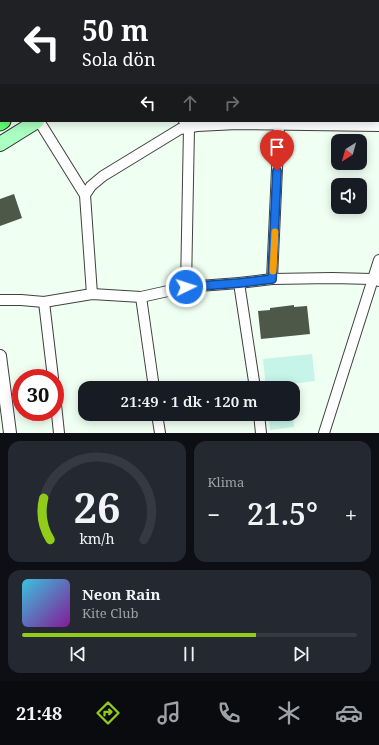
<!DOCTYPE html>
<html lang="tr">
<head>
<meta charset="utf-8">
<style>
	body { margin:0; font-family:"Noto Serif",serif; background:#242831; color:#f1f3f6; height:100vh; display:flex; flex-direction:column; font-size:15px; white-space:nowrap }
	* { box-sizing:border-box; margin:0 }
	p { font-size:13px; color:#9ea1a6 }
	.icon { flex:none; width:22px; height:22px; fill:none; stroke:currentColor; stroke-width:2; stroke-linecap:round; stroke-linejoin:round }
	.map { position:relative; height:433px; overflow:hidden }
	.details { display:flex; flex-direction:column; gap:8px; padding:8px; background:#0d0f14; flex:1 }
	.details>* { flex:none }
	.hud { position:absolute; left:0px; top:0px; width:379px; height:122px; box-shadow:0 2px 10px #0003; background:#202124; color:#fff; overflow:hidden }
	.needle { width:26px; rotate:217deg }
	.controls { position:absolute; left:331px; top:134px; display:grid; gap:8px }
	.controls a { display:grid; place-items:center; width:36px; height:36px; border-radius:8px; background:#171b24; box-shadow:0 2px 10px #0003; font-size:20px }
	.speed { position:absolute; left:12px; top:369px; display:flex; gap:8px; font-size:20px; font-weight:700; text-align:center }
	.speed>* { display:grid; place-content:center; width:52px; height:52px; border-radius:50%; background:#171b24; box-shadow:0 2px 10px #0003; line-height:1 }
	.speed .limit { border:6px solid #d22; background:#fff; color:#111 }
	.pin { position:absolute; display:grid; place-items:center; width:34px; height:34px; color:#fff; margin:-41px -17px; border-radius:50% 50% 50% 0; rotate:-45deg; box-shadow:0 0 4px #0007 }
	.pin .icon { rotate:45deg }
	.me { position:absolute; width:44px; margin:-22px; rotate:86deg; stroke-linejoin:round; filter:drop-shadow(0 0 3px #0008) }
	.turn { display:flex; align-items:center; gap:14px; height:84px; padding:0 16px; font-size:18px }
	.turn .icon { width:52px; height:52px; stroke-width:2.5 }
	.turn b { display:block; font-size:28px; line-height:34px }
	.lanes { display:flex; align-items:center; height:38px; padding:0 16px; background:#0003; justify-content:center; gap:20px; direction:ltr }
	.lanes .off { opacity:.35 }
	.big { font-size:30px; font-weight:600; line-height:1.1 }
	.details .widget { flex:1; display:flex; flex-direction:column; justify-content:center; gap:6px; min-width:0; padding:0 14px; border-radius:12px; background:#242831 }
	.details .dial { align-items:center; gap:0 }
	.dial svg { height:104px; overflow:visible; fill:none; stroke:#363941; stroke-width:7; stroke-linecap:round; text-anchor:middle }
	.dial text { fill:#f1f3f6; stroke:none }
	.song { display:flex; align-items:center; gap:12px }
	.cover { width:48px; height:48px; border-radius:6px; background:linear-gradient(135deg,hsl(190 70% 55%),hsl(290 70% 35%)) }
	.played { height:4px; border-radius:2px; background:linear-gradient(90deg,#90cc18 70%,#363941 70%) }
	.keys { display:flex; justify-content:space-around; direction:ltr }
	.heat { display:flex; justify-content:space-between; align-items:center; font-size:22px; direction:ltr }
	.details .tiles { flex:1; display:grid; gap:8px; grid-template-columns:1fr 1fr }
	.widget:last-child { grid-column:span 2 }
	.trip { position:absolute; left:78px; top:381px; width:222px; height:40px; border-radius:12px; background:#171b24; box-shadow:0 2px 10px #0003; font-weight:600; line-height:40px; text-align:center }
	.dock { display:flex; height:64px; justify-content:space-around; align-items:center; background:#090b0e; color:#9ea1a6 }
	.dock .icon { width:28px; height:28px }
	.dock .on { color:#90cc18 }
	.dock b { font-size:18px; color:#f1f3f6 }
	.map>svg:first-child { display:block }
	.pitch { fill:#c7f4e8 }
	.building { fill:#4d5849 }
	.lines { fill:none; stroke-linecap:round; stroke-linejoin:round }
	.minor-casing { stroke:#414141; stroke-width:12 }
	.tertiary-casing { stroke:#414141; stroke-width:14 }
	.secondary-casing { stroke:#303030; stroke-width:16 }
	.primary-casing { stroke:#1f1f1f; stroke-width:17 }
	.minor { stroke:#fff; stroke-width:10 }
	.tertiary { stroke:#fff; stroke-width:12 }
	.secondary { stroke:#aaffc1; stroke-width:14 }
	.primary { stroke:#5fff75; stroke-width:15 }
	.route-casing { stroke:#114b97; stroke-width:10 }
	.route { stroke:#1a73e8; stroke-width:7 }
	.slow { stroke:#f59e0b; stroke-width:7 }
</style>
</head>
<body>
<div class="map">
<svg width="379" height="433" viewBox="0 0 379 433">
	<rect width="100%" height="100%" fill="#effff2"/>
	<g class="pitch">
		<polygon points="312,354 315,381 290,384 290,388 266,388 263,359"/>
		<polygon points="268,414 293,414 294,427 270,430"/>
	</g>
	<g class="building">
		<polygon points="14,194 22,218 0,226 0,199"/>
		<polygon points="294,305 294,307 307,306 310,334 261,339 258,311 270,310 270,308"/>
	</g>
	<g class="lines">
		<g class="minor-casing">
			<g id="minor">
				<polyline points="349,1 349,0"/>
				<polyline points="0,65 1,66"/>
				<polyline points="39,121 85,195"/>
				<polyline points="184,121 189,128 186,287"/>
				<polyline points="272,279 279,125"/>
				<polyline points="239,283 255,388"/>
				<polyline points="92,294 85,195 91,186 103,176 180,129 197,126 237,124 379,126"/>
				<polyline points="141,297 154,388"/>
				<polyline points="0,300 21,300 44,302 92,294 141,297 186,287 239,283 272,279 332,278 372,279 379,281"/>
				<polyline points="44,302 53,378"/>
				<polyline points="55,395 59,433"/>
				<polyline points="157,414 160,433"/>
				<polyline points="259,414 261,433"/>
				<polyline points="324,433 379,260"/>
			</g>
		</g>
		<g class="tertiary-casing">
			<polyline id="tertiary" points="0,356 10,433"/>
		</g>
		<g class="secondary-casing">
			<g id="secondary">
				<polyline points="123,1 125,0"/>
				<polyline points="227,1 229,0"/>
				<polyline points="0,76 1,75"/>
				<polyline points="0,144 37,121"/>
			</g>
		</g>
		<g class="primary-casing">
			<g id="primary">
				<polyline points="151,1 153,0"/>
				<polyline points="192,1 194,0"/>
				<polyline points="0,96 1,95"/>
				<polyline points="0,123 3,121"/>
			</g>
		</g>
		<use href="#minor" class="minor"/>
		<use href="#tertiary" class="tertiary"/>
		<use href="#secondary" class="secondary"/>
		<use href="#primary" class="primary"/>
	</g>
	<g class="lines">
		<g class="route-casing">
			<polyline id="route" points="186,287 239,283 272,279 277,171"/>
		</g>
		<use href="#route" class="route"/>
		<polyline class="slow" points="273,271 275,232"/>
	</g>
</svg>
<div class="controls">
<a><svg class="needle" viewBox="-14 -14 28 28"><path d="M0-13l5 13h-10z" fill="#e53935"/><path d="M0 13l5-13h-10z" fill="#9ea1a6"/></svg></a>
<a><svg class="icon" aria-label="sound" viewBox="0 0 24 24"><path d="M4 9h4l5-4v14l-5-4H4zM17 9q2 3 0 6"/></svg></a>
</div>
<div class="speed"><div class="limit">30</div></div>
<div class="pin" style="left:277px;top:171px;background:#d93025"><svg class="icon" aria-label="arrive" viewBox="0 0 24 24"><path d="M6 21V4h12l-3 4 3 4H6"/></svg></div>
<svg class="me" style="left:186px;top:287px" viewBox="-20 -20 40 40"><circle r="17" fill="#1a73e8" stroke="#fff" stroke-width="3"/><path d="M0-11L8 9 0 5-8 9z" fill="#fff"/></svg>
<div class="trip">21:49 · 1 dk · 120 m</div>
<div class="hud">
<div class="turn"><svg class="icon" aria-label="left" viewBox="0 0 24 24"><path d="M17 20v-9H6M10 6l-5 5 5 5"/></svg><div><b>50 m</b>Sola dön</div></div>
<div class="lanes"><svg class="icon" aria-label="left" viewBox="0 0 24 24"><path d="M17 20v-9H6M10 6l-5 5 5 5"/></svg><svg class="icon off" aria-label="ahead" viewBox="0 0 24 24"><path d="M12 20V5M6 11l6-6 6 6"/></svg><svg class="icon off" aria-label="right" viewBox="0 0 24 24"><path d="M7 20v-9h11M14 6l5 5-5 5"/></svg></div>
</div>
</div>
<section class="details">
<div class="tiles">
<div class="widget dial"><svg viewBox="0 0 100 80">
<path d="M14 69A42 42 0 1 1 86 69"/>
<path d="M14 69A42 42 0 0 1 9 37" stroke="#90cc18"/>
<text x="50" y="56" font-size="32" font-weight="700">26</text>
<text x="50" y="72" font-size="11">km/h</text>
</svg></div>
<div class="widget"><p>Klima</p>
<div class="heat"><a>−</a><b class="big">21.5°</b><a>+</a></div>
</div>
<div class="widget">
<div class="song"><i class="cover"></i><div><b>Neon Rain</b><p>Kite Club</p></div></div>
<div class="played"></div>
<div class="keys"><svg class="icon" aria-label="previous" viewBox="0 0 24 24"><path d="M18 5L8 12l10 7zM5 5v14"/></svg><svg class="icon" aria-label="pause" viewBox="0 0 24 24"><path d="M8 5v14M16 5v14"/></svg><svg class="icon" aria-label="next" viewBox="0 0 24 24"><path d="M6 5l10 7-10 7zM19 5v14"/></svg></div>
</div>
</div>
</section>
<nav class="dock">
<b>21:48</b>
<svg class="icon on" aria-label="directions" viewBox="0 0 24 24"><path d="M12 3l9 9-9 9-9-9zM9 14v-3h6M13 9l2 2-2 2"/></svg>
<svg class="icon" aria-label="music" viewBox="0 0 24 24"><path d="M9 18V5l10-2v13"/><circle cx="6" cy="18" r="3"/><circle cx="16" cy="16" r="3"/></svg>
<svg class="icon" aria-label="phone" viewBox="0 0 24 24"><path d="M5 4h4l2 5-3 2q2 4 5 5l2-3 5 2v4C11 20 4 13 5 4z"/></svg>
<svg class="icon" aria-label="climate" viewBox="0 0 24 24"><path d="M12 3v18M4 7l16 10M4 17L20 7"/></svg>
<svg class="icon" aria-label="car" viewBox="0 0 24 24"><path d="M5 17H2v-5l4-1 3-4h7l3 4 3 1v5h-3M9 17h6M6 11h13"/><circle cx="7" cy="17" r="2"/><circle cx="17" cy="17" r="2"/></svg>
</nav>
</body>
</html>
